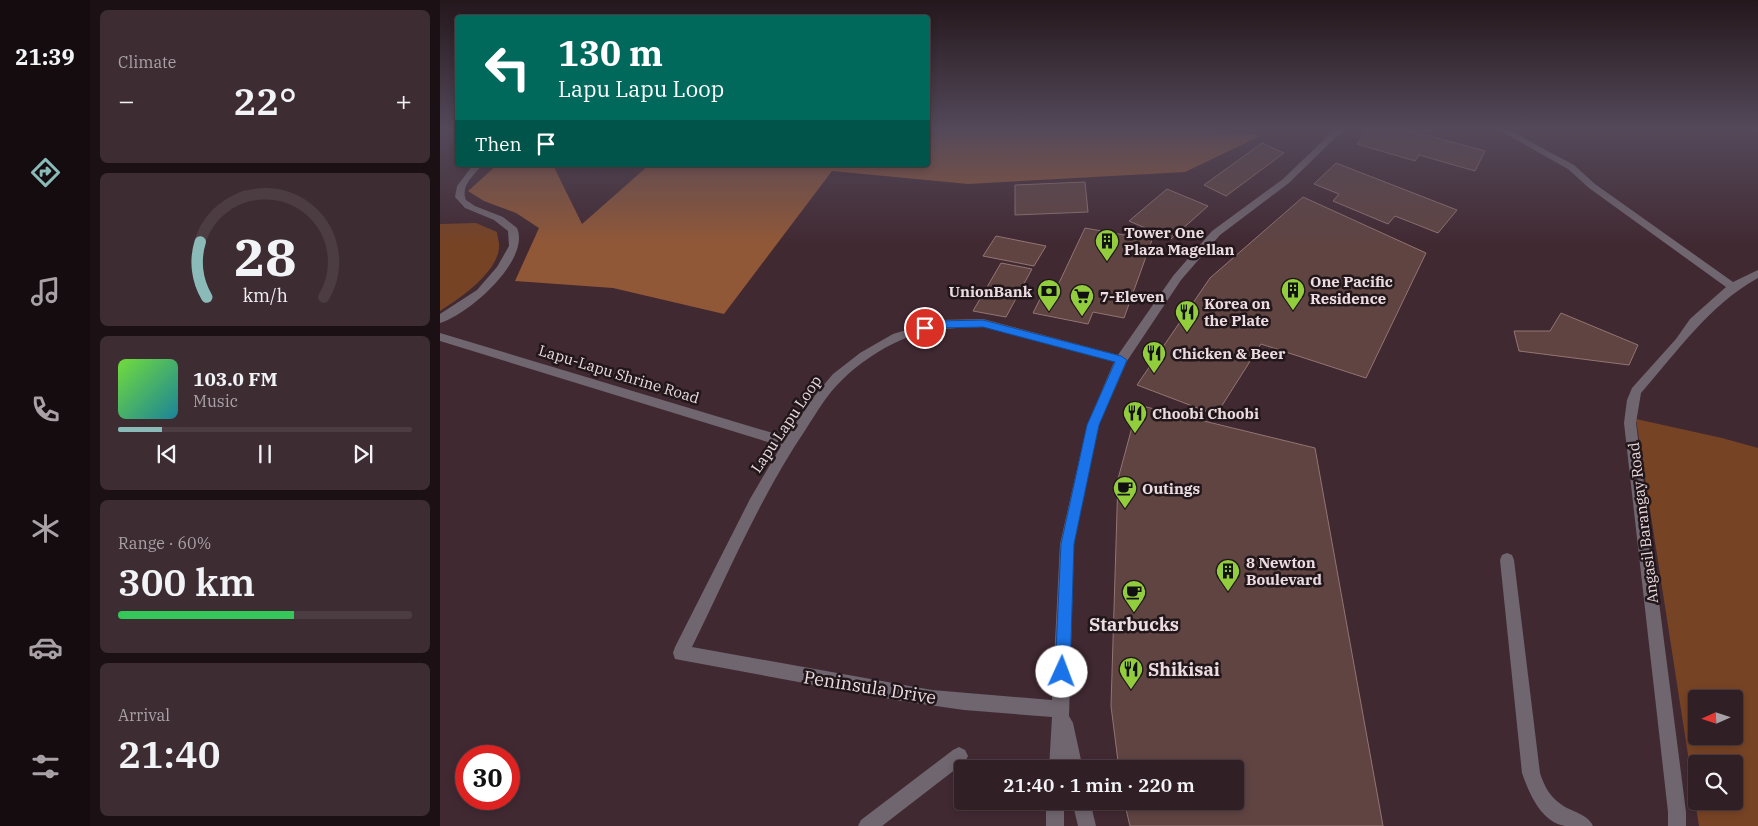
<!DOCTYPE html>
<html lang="en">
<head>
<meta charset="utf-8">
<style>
	body { margin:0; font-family:"IBM Plex Serif",serif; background:#3d2c32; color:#f1f3f6; height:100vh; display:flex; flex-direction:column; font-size:19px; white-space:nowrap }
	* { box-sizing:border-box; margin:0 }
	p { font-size:16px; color:#a8a2a7 }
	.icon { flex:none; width:28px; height:28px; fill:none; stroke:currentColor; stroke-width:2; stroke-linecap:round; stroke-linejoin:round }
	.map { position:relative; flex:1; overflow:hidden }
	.panel { display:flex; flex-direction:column; gap:10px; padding:10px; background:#1b1115; width:350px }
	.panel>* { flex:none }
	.top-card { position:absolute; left:15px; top:15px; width:475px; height:152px; border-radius:5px; box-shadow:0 2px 8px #0003,0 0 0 1px #4c3d43; background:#00695c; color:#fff; overflow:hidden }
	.needle { width:32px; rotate:267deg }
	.fabs { position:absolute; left:1248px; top:690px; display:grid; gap:10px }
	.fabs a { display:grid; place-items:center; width:55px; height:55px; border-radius:5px; background:#311f26; box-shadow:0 2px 8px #0003,0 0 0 1px #4c3d43; font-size:25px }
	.speed { position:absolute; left:15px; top:745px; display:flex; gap:10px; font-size:25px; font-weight:700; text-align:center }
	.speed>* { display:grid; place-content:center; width:65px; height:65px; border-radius:50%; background:#311f26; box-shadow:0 2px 8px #0003,0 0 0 1px #4c3d43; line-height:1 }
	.speed .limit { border:8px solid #d22; background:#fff; color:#111 }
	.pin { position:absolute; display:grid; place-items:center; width:42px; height:42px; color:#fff; margin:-21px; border:2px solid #fff; border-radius:50%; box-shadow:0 1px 5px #0007 }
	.me { position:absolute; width:55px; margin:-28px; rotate:2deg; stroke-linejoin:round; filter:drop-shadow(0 0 4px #0008) }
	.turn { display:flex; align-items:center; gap:18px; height:105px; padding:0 20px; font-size:22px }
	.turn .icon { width:65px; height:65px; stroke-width:2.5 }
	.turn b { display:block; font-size:35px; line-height:42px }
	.then { display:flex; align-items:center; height:48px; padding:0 20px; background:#0003; gap:10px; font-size:19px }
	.big { font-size:38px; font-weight:600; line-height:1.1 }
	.panel .widget { flex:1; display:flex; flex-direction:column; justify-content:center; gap:8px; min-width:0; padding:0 18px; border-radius:8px; background:#3d2c32 }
	.panel .dial { align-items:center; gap:0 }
	.dial svg { height:130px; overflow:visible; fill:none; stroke:#4c3d43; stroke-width:7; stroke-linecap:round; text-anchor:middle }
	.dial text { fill:#f1f3f6; stroke:none }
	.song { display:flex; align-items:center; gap:15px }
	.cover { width:60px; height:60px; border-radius:8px; background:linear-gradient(135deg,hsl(100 70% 55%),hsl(190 70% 35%)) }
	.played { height:5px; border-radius:2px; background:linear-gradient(90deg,#8bbbb9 15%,#4c3d43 15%) }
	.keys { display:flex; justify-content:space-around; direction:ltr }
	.heat { display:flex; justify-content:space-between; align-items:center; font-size:28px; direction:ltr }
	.charge { height:8px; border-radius:4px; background:linear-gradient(90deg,#34c759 60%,#4c3d43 0) }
	.trip { position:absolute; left:514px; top:760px; width:290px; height:50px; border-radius:5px; background:#311f26; box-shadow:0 2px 8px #0003,0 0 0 1px #4c3d43; font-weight:600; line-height:50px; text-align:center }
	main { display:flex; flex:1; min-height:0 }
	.tabs { display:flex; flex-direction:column; width:90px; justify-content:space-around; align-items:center; background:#140c0f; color:#a8a2a7 }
	.tabs .icon { width:35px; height:35px }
	.tabs .selected { color:#8bbbb9 }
	.tabs b { font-size:22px; color:#f1f3f6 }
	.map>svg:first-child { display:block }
	.green { fill:#774325; fill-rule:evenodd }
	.forest { fill:#915837 }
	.building { fill:#5f4442; stroke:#937572 }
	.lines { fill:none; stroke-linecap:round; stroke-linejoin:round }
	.minor { fill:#70666f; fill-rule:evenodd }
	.tertiary { fill:#70666f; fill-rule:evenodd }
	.route { fill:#1a73e8; stroke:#114b97 }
	.labels { text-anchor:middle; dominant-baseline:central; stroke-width:5; stroke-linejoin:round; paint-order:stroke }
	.poi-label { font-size:15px; font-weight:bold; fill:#ecdbe0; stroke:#211619; text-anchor:start }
	.street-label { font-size:15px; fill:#ecdbe0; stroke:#211619 }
	.near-poi-label { font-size:18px; font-weight:bold; fill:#ecdbe0; stroke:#211619 }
	.near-street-label { font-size:18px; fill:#ecdbe0; stroke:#211619 }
</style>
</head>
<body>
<main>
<nav class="tabs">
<b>21:39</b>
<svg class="icon selected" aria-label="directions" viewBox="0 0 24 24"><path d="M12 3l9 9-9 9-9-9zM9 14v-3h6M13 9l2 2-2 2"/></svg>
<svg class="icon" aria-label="music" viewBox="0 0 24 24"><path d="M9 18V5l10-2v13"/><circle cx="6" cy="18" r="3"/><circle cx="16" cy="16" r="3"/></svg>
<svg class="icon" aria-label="phone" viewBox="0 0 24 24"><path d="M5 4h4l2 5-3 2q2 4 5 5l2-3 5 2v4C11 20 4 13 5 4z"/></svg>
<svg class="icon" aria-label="climate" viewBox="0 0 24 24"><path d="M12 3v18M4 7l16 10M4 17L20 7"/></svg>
<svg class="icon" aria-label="car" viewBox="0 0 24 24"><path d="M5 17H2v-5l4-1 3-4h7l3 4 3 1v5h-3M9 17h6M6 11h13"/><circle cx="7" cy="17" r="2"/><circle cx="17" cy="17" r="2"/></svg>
<svg class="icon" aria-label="filters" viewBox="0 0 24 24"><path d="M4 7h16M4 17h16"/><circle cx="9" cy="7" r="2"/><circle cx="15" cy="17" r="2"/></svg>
</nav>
<section class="panel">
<div class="widget"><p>Climate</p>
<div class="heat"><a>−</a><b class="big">22°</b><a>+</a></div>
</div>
<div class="widget dial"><svg viewBox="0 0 100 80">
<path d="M14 69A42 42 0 1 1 86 69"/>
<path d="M14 69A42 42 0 0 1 10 35" stroke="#8bbbb9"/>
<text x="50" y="56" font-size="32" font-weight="700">28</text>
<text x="50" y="72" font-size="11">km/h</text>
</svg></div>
<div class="widget">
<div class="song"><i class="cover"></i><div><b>103.0 FM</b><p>Music</p></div></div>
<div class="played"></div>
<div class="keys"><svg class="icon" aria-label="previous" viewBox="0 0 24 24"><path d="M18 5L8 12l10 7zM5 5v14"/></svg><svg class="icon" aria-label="pause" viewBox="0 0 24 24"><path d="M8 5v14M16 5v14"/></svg><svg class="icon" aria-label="next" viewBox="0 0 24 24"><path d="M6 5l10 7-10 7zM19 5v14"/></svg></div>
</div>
<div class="widget"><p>Range · 60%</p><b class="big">300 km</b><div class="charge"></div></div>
<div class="widget"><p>Arrival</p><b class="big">21:40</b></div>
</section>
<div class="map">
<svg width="1318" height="826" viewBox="0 0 1318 826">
	<rect width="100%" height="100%" fill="#412932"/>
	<g class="green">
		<path d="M36,223L57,232C57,237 60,243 59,248C57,273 19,299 0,311V224Z"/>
		<path d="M1196,419L1282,438L1318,448V826H1259ZM1256,699H1294V736H1256ZM1256,764H1294V801H1256Z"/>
	</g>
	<polygon class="forest" points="488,129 729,129 822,135 745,172 528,184 392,171 284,314 173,288 75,281 99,228 76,213 44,201 28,191 57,165 113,165 142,224 209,165 488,165"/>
	<g class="building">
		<polygon points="928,129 964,129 1045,151 1035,171 979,155 975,161 917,144"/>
		<polygon points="822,143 844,153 786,196 764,185"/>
		<polygon points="896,163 1017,210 998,233 955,216 948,224 893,201 899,194 874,184"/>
		<polygon points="645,182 648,212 575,215 575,185"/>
		<polygon points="727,189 768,206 731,239 689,221"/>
		<polygon points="863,197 986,253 926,378 821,344 776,415 697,385 770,278"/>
		<polygon points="645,228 712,240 684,318 653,312 648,324 593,313 608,283 618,285"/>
		<polygon points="556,236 606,246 594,266 543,256"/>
		<polygon points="561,263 592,269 566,317 533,311"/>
		<polygon points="1121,313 1198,345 1189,365 1079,351 1074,331 1110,331"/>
		<polygon points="698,405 875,448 943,826 690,826 684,801 795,801 795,769 679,769 671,706 678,479"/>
	</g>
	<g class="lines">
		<g class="minor">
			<path d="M895,129H904L849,183L780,235L741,280L687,361L659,425L634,544L629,716L633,723L643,769H609L612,717L524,710L461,701L235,659L233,653L235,647L310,499L341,446L0,341V333L346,437L376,394L393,374L420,353L453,334L499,320L543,319L678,355L733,276L772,231L843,179ZM543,327L674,362L647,425L620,544L612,700L492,690L252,647C288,574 320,497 366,429C377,412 387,394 402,380C418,364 440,349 461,340C488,328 514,328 543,327Z"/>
			<path d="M1067,553L1072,555L1074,560L1100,773C1104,786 1110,797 1122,805C1132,812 1148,814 1153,826C1144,826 1134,826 1125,826C1101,822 1089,793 1082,773L1060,560L1062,555Z"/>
			<polygon points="519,747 525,750 528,756 525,762 442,826 418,826 421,820 513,750"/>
			<rect x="606" y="801" width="18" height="25"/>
			<polygon points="632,801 650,801 656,826 638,826"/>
		</g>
		<g class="tertiary">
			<path d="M1057,129H1067L1134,165L1155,184L1293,282L1318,270V278C1269,305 1238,351 1201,393L1196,423L1246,812V826H1228V812L1184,423L1187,400L1192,388L1236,339L1250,319L1286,287L1149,188L1128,169Z"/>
			<path d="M33,165H42C34,175 20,186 26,200L35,206L63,217L77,228C91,260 28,315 0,323V314L37,290L57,267L69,246L68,231L54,220L25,208L15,197L17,186Z"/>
		</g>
	</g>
	<linearGradient id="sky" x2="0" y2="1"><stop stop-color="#24171c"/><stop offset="0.53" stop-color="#54495a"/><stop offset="1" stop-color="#54495a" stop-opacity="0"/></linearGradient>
	<rect width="1318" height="244" fill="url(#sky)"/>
	<polygon class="route" points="543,320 681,356 687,360 659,425 634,544 630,672 628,677 622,680 617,677 615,672 621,544 647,425 675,362 543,327 499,328 485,332 480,328 481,326 499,321"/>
	<defs>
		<g id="building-pin" transform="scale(1.25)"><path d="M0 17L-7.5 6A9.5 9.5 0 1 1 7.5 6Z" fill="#92cd3e" stroke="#211619"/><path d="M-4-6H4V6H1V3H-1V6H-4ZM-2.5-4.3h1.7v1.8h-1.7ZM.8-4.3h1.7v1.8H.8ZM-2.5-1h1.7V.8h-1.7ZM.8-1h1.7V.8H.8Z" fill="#111"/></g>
		<g id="bank-pin" transform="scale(1.25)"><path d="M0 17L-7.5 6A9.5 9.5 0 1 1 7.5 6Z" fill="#92cd3e" stroke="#211619"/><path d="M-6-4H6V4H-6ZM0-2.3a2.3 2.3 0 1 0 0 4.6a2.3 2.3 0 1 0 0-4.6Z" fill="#111"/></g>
		<g id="supermarket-pin" transform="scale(1.25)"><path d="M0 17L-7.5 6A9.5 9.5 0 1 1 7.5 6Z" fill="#92cd3e" stroke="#211619"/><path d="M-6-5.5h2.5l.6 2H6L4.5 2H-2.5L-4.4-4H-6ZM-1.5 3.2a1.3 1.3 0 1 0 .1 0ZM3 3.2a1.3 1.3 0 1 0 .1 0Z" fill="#111"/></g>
		<g id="restaurant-pin" transform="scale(1.25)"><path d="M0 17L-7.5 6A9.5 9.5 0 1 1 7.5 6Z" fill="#92cd3e" stroke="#211619"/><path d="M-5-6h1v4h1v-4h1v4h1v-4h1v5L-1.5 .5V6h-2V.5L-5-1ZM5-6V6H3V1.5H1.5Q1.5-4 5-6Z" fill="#111"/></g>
		<g id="cafe-pin" transform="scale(1.25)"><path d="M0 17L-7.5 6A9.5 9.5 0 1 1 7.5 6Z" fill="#92cd3e" stroke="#211619"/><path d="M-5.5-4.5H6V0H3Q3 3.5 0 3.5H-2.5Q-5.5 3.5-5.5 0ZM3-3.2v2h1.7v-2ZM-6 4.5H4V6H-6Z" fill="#111"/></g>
	</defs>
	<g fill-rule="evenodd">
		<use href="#building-pin" x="667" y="241"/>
		<use href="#building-pin" x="853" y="290"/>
		<use href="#bank-pin" x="609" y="291"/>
		<use href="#supermarket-pin" x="642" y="296"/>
		<use href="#restaurant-pin" x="747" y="312"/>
		<use href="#restaurant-pin" x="714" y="353"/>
		<use href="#restaurant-pin" x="695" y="413"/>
		<use href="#cafe-pin" x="685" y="488"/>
		<use href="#building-pin" x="788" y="571"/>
		<use href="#cafe-pin" x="694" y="592"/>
		<use href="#restaurant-pin" x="691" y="669"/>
	</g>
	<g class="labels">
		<g class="poi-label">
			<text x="684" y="232">Tower One<tspan x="684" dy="17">Plaza Magellan</tspan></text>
			<text x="870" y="281">One Pacific<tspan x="870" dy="17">Residence</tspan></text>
			<text x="592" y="291" text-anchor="end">UnionBank</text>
			<text x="660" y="296">7-Eleven</text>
			<text x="764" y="303">Korea on<tspan x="764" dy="17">the Plate</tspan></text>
			<text x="732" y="353">Chicken &amp; Beer</text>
			<text x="712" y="413">Choobi Choobi</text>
			<text x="702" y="488">Outings</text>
			<text x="806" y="562">8 Newton<tspan x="806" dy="17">Boulevard</tspan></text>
		</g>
		<g class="street-label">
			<text transform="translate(179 374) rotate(17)">Lapu-Lapu Shrine Road</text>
			<text transform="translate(346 424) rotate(-56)">Lapu Lapu Loop</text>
			<text transform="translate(1203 523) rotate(-97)">Angasil Barangay Road</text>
		</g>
		<g class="near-poi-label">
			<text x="694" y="624">Starbucks</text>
			<text x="708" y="669" text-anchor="start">Shikisai</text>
		</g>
		<g class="near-street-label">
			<text transform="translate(430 687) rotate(9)">Peninsula Drive</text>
		</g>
	</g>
</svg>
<div class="fabs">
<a><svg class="needle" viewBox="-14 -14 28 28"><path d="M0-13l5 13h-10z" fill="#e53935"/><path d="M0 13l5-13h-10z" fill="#a8a2a7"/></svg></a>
<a><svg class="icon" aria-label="search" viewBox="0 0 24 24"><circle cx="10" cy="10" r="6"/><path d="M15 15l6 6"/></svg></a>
</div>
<div class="speed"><div class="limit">30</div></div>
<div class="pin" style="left:485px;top:328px;background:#d93025"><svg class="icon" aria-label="arrive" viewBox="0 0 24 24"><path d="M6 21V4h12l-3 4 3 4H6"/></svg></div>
<svg class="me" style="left:622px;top:672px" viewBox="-20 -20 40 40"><circle r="19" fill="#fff"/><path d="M0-13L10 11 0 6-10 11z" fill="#1a73e8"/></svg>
<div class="trip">21:40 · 1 min · 220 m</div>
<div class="top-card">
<div class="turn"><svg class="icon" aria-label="left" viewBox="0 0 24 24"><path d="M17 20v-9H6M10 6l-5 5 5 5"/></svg><div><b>130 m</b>Lapu Lapu Loop</div></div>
<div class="then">Then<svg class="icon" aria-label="arrive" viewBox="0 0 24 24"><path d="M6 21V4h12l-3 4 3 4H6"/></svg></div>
</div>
</div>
</main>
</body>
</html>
